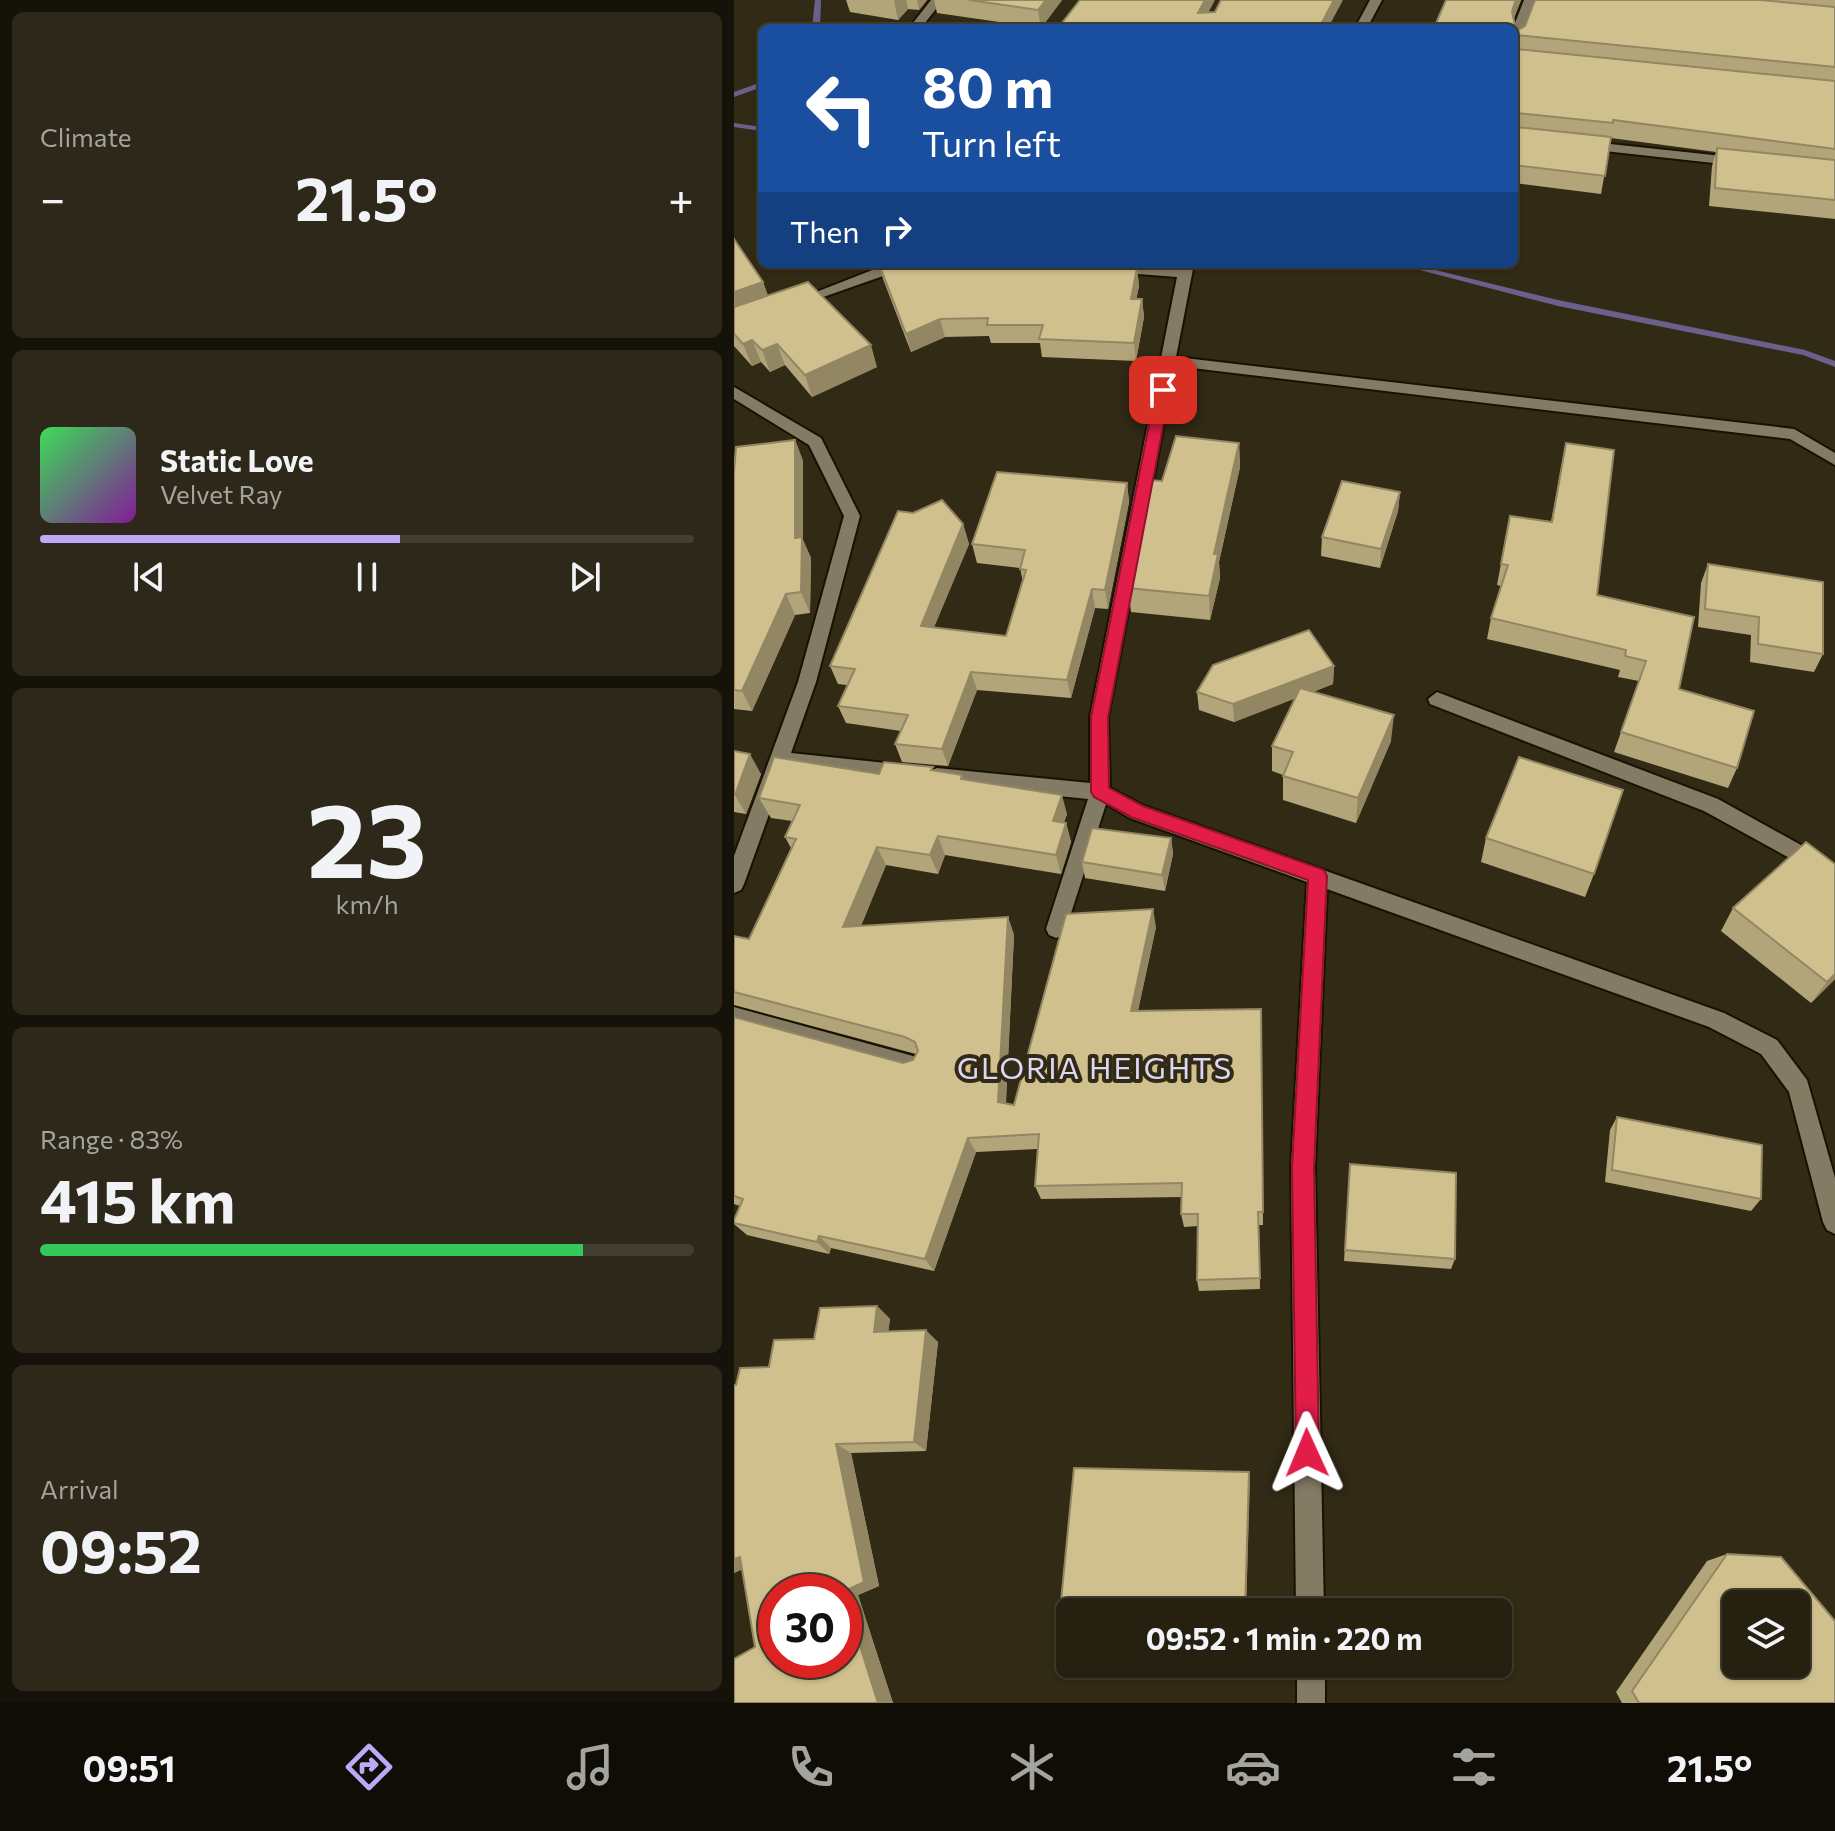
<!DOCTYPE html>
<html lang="en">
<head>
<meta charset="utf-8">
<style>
	body { margin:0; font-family:Commissioner,sans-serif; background:#2d2819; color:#f1f3f6; height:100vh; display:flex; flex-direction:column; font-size:30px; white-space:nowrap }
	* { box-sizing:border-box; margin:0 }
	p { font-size:26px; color:#a3a39f }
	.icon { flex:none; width:44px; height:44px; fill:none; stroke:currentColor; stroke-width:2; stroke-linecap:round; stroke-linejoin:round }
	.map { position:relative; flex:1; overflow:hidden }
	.drawer { display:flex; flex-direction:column; gap:12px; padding:12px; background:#141209; width:734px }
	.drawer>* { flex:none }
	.guide { position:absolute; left:24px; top:24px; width:760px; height:244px; border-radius:12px; box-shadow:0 2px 6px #0004,0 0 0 2px #423e30; background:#1a4fa0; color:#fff; overflow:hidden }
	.fabs { position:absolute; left:988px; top:1590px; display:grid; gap:16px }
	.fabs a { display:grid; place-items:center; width:88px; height:88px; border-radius:12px; background:#252010; box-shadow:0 2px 6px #0004,0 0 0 2px #423e30; font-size:40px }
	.speed { position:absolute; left:24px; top:1574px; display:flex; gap:16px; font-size:40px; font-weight:700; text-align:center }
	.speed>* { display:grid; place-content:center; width:104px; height:104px; border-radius:50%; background:#252010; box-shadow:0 2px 6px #0004,0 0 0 2px #423e30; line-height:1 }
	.speed .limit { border:12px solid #d22; background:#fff; color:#111 }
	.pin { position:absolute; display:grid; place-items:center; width:68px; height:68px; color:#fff; margin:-34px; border-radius:16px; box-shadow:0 4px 12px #0006 }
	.me { position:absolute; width:88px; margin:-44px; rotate:359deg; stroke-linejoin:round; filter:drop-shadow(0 0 6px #0008) }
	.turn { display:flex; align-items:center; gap:28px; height:168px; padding:0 32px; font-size:36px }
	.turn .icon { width:104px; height:104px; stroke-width:2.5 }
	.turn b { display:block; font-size:56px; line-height:68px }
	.then { display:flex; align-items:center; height:76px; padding:0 32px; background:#0003; gap:16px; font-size:30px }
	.big { font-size:60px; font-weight:700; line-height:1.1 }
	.drawer .card { flex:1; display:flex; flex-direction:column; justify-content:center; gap:12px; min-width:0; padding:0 28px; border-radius:12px; background:#2d2819 }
	.drawer .dial { align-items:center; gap:0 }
	.dial b { font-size:104px; line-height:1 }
	.song { display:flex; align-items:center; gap:24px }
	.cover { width:96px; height:96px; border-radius:12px; background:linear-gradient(135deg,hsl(130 70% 55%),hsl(290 70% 35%)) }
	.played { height:8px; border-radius:4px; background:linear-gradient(90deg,#bda9f5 55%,#423e30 55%) }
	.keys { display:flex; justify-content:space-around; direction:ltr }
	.heat { display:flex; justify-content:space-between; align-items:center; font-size:44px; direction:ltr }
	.charge { height:12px; border-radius:6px; background:linear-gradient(90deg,#34c759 83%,#423e30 0) }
	.trip { position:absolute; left:322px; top:1598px; width:456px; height:80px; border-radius:12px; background:#252010; box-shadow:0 2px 6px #0004,0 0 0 2px #423e30; font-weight:700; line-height:80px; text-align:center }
	.tab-bar { display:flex; height:128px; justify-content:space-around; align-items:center; background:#0f0d06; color:#a3a39f }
	.tab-bar .icon { width:56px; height:56px }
	.tab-bar .current { color:#bda9f5 }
	.tab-bar b { font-size:36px; color:#f1f3f6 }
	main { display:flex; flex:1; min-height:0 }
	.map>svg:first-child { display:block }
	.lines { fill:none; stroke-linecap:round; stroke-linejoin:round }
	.stream { fill:#6b608c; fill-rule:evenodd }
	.street-casing { stroke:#191201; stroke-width:4 }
	.street { fill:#837b64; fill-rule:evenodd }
	.wall { fill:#b3a57a }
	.shaded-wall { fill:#928663 }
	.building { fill:#d0c08e; stroke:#928663; stroke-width:2; fill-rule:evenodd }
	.route { fill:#e11d48; stroke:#92132f; stroke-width:2 }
	.labels { text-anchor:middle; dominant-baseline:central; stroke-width:8; stroke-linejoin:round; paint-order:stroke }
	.neighbourhood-label { font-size:30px; letter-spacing:2px; fill:#ddd6f4; stroke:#312a15 }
</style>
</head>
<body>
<main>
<section class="drawer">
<div class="card"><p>Climate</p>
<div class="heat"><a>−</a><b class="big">21.5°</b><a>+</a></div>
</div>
<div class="card">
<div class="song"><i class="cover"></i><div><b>Static Love</b><p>Velvet Ray</p></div></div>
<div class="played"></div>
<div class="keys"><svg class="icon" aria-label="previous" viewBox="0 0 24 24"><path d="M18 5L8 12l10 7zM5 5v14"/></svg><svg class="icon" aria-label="pause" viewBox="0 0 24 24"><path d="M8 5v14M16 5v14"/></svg><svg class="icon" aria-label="next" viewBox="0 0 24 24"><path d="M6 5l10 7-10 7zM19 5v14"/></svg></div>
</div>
<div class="card dial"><b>23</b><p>km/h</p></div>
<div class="card"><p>Range · 83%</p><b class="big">415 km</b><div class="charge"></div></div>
<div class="card"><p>Arrival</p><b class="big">09:52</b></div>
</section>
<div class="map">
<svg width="1101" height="1703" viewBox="0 0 1101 1703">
	<rect width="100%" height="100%" fill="#312a15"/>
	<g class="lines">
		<g class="stream">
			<polygon points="81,0 87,0 86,28 78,28"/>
			<polygon points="28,82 28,87 0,97 0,92"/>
			<polygon points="0,123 28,127 28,131 0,127"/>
			<polygon points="663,264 677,264 824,300 1071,350 1101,361 1101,367 1069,355 824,306"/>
		</g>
		<g class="street-casing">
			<g id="street">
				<polygon points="197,0 209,0 187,28 175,28"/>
				<polygon points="636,0 648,0 633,28 621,28"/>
				<polygon points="790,0 802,0 786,42 780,46 779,28"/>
				<polygon points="848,141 1007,158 1014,162 1007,166 843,148 841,145"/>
				<polygon points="174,264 214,264 207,268 149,276 61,307 54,303 141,269"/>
				<polygon points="382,264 445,268 446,264 460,264 442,357 1060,429 1101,453 1101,465 1056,439 441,366 374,717 376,788 410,806 990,1013 1043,1040 1073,1080 1101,1178 1101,1234 1093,1230 1089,1222 1055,1092 1027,1054 975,1027 593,889 581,1167 590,1612 562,1612 557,1167 573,882 396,818 372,804 332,929 329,935 322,938 315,935 312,929 354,799 203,784 196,781 193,776 196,771 203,768 356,783 356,717 443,277 378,272 371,268"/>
				<polygon points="0,387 87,438 126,516 82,682 57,753 171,765 181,773 171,781 52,767 10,884 7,890 0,893 0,856 64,682 110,516 75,445 0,399"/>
				<polygon points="703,692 984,799 1101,864 1101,883 970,811 696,704 694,699"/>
				<polygon points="0,1007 179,1056 187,1059 190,1066 187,1073 179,1076 0,1027"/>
				<rect x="563" y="1664" width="28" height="39"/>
			</g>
		</g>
		<use href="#street" class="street"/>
	</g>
	<g class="wall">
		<polygon points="112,0 193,0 185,10 174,9 164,20 116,12"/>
		<polygon points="200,0 328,0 307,28 203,13"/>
		<polygon points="712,0 787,0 780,18 782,31 791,26 801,0 1101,0 1101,219 975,206 978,166 982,152 877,138 867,194 780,183 780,28"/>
		<polygon points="0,239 29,282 34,296 143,367 78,397 51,365 36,372 27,362 18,366 0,346"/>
		<polygon points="144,264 375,264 375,268 403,268 405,286 402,299 408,299 410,317 402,361 308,357 306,343 257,343 255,336 211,337 177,352 149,279 145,265"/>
		<polygon points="61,440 69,461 69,540 77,558 76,613 61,615 18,711 0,709 0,472"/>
		<polygon points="505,443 506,467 485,562 486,578 476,620 397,612 394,588 428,481"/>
		<polygon points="832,443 863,595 945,689 1003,768 994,788 880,752 905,681 884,677 886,670 753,639 757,618 767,586 763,585 776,516 817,522"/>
		<polygon points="393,483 395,502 374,609 361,608 337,698 243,690 214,766 168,762 161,744 167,731 112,723 104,706 113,685 104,684 96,666 229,524 235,544 200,627 272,636 289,582 286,568 243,563 238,544"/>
		<polygon points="666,492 664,511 646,568 587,556 588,537"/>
		<polygon points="974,564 1089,654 1080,672 1016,662 1017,635 964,627 967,583"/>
		<polygon points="600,666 599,684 579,692 657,741 622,823 549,800 549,775 538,771 538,746 561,698 500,722 465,710 463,692"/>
		<polygon points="0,751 27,774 12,814 0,812"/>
		<polygon points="200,771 228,775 229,779 333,814 330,822 332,823 337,842 327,874 211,855 204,874 152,865 127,926 274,917 280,935 272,1103 280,1105 422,927 404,1011 527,1009 529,1225 525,1225 526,1289 465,1291 463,1280 464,1226 450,1227 447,1214 448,1197 307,1199 301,1186 304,1149 242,1152 200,1271 97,1248 95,1254 13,1235 0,1224 0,1220 6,1206 0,1204 0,1017 169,1063 179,1060 182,1054 0,1005 0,936 15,939 57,848 51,837 58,821 37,818 25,798 145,774"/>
		<polygon points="437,838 439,854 431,891 351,878 348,862"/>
		<polygon points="752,838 860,874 851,897 747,862"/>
		<polygon points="999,908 1101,979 1077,1003 987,931"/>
		<polygon points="883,1117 1027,1199 1017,1211 871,1182 876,1130"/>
		<polygon points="616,1164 721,1259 717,1269 610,1261"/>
		<polygon points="143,1306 156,1319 154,1331 204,1342 192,1451 117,1453 145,1586 124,1595 159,1703 0,1703 21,1647 8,1569 0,1573 0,1385 2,1385 35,1367 80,1339"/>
		<polygon points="993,1554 1101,1703 888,1703 882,1692 973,1561"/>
	</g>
	<g class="shaded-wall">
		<polygon points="161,0 172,0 174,9 164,20 160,1"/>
		<polygon points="183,0 193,0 185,10"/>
		<polygon points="312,0 328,0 307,28 304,10"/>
		<polygon points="471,0 481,0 466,28 464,13"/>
		<polygon points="600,0 609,0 594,28 585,28"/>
		<polygon points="782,0 787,0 776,28 778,11"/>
		<polygon points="403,268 405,286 399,317 397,299"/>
		<polygon points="29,282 37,304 0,317 0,292"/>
		<polygon points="408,299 410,317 402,361 400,343"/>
		<polygon points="206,319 211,337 177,352 172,334"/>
		<polygon points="18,340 27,362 18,366 9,344"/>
		<polygon points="43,344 51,365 36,372 28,350"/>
		<polygon points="137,345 143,367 78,397 71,375"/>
		<polygon points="61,440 69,461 69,540 77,558 76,613 67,592 61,538"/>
		<polygon points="505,443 506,467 485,562 486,578 476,620 475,596 480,554"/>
		<polygon points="393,483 395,502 374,609 371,590"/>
		<polygon points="666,492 664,511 646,568 647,549"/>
		<polygon points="229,524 235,544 193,644 187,626"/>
		<polygon points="358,589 361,608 337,698 333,680"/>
		<polygon points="52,594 61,615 18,711 8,691"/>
		<polygon points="600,666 599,684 500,722 499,704"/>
		<polygon points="237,672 243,690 214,766 208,749"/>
		<polygon points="660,715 657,741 622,823 624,798"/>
		<polygon points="16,754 27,774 12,814 1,795"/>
		<polygon points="328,795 333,814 324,840 319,821"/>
		<polygon points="332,823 337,842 327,874 322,855"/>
		<polygon points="204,836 211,855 204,874 196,855"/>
		<polygon points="437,838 439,854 431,891 428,875"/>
		<polygon points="143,847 152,865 119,944 109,927"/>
		<polygon points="419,909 422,927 400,1028 397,1011"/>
		<polygon points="274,917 280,935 271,1117 264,1102"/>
		<polygon points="1101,974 1101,979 1077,1003 1093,982"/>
		<polygon points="234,1138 242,1152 200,1271 191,1259"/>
		<polygon points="85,1236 97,1248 95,1254 83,1242"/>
		<polygon points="143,1306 156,1319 153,1344 140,1332"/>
		<polygon points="192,1330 204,1342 192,1451 180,1442"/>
		<polygon points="102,1444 117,1453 145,1586 124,1595 159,1703 144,1703 109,1592"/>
		<polygon points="515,1472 516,1480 512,1612 511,1612"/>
		<polygon points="6,1557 25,1562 0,1573 0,1559"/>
	</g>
	<g class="building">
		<polygon points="235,0 312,0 304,10"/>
		<polygon points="346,0 471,0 464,13 481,12 487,0 600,0 585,28 324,28"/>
		<polygon points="712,0 782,0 778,11 782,31 791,26 801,0 1026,0 1101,7 1101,67 783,35 780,38 780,28 700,28"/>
		<polygon points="780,41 782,49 1101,81 1101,149 879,120 879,123 783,113 780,116"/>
		<polygon points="780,118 782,127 877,137 871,176 780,165"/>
		<polygon points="983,148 1101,160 1101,200 981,188"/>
		<polygon points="0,239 29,282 0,292"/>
		<polygon points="145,264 370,264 369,267 403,268 397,299 408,299 400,343 305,339 309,325 253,325 254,318 206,319 172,334"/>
		<polygon points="74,282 137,345 71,375 43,344 28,350 18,340 9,344 0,334 0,307"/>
		<polygon points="442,436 505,443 480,554 484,554 475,596 394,588 415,480 428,481"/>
		<polygon points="61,440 61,538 68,537 67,592 52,594 8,691 0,690 0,472 2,447"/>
		<polygon points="832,443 880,450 863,595 960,617 945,689 1020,711 1003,768 887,732 912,661 891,656 892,650 757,618 774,565 767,564 776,516 818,522"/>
		<polygon points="263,472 393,483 371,590 358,589 333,680 237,672 208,749 161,744 174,715 104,706 121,669 96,666 164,511 179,513 208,500 229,524 187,626 272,636 292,570 286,569 291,550 238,544"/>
		<polygon points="608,481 666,492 647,549 588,537"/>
		<polygon points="974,564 1089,582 1089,654 1024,644 1025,617 971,609"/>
		<polygon points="575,630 600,666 499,704 463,692 479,665"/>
		<polygon points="566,688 660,715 624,798 549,776 559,752 538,746"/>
		<polygon points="0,751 16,754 1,795 0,794"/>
		<polygon points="40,757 145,774 150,762 199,767 197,770 228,775 227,779 328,795 319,821 332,823 322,855 204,836 196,855 143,847 109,927 274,917 264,1102 280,1105 332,914 419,909 397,1011 527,1009 529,1212 524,1212 526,1278 463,1280 464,1214 447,1214 448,1183 301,1186 305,1134 234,1138 191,1259 85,1236 83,1242 0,1223 0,1220 9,1199 0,1196 0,1017 169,1063 179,1060 184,1051 181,1042 171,1037 0,992 0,936 15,939 62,839 51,837 66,805 25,798"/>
		<polygon points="785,757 889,790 860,874 752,838"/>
		<polygon points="358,828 437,838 428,875 348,862"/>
		<polygon points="1072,842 1101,864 1101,974 1093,982 999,908"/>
		<polygon points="883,1117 1028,1145 1027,1199 878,1170"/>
		<polygon points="616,1164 722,1173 721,1259 611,1250"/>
		<polygon points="143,1306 140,1332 192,1330 180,1442 102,1444 130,1582 109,1592 42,1592 42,1660 110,1660 110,1595 144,1703 0,1703 0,1659 21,1647 6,1557 0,1559 0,1385 2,1385 6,1368 35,1367 40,1340 80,1339 86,1308"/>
		<polygon points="340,1468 515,1472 511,1612 336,1612 336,1643 323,1643"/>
		<path d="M993,1554L1047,1557L1101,1621V1703H905L898,1691ZM1002,1604H1062V1664H1002Z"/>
	</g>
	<polygon class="route" points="429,386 436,390 374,717 375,788 409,806 590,870 593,876 580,1167 585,1453 582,1462 573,1465 565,1462 562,1453 558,1167 574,880 397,817 360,797 357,792 357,717 422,390"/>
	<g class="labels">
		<g class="neighbourhood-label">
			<text x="361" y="1066">GLORIA HEIGHTS</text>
		</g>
	</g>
</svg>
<div class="fabs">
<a><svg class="icon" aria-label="layers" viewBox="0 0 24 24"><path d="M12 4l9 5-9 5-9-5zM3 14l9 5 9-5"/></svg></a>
</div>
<div class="speed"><div class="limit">30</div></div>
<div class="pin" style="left:429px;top:390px;background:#d93025"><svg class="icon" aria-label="arrive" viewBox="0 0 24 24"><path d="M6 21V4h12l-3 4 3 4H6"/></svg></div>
<svg class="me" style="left:573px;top:1453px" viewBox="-20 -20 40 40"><path d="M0-17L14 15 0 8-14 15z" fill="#e11d48" stroke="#fff" stroke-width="4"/></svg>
<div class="trip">09:52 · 1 min · 220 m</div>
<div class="guide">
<div class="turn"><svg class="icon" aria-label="left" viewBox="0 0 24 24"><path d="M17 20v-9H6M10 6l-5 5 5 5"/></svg><div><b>80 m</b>Turn left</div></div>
<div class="then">Then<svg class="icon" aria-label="right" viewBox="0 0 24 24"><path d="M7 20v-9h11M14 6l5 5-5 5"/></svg></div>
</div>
</div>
</main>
<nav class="tab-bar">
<b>09:51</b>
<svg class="icon current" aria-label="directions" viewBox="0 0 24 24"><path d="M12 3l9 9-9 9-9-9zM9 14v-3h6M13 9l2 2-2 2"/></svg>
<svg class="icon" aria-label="music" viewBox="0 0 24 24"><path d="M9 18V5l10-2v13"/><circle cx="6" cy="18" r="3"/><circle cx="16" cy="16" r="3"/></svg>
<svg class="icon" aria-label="phone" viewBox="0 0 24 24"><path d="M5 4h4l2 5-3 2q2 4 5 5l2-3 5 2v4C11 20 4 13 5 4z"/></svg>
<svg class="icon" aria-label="climate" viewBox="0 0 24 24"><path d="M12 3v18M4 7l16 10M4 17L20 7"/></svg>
<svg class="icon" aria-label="car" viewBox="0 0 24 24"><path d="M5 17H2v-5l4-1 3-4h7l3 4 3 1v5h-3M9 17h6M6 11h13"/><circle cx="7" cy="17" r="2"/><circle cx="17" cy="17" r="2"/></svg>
<svg class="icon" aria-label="filters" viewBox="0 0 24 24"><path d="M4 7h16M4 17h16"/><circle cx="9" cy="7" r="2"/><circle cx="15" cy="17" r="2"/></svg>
<b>21.5°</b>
</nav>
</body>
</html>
